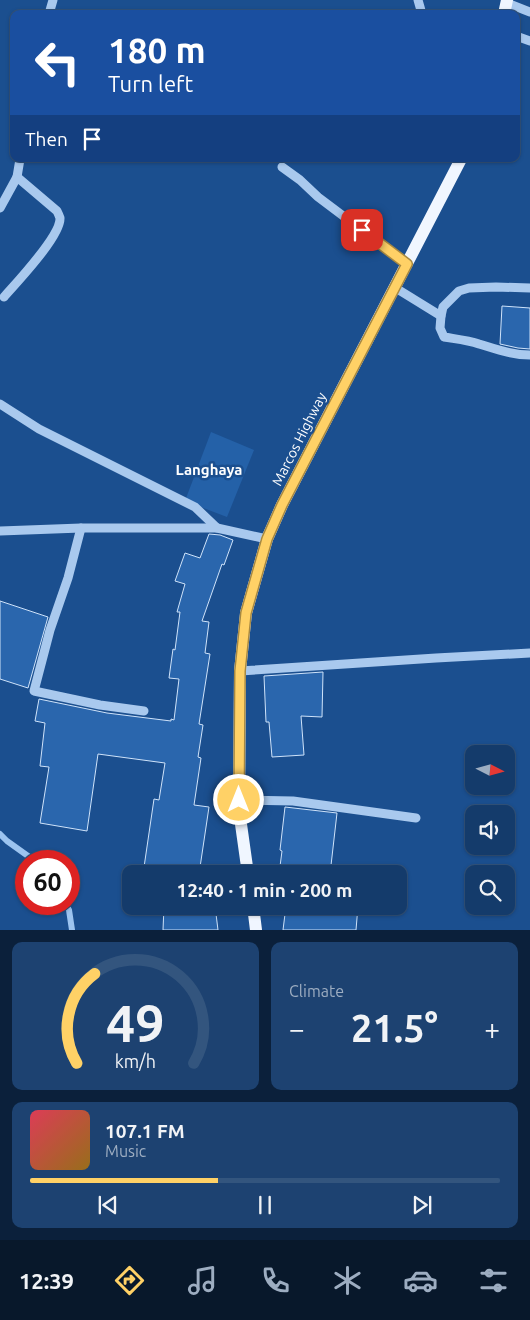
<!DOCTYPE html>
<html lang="en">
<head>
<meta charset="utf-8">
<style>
	body { margin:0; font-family:Ubuntu,sans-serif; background:#1d4271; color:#f1f3f6; height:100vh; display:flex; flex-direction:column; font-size:19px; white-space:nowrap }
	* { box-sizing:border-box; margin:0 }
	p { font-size:16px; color:#9dadc1 }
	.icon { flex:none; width:28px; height:28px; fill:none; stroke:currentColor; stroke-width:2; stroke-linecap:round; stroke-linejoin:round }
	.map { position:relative; height:930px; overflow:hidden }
	.side { display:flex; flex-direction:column; gap:12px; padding:12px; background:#0b203b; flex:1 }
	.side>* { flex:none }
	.guide { position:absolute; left:10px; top:10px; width:510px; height:152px; border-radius:10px; box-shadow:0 1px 4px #0004,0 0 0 1px #33557e; background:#1a4fa0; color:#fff; overflow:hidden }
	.needle { width:32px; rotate:96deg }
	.tools { position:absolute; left:465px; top:745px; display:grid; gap:10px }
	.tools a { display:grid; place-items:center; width:50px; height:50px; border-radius:10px; background:#143b6b; box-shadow:0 1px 4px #0004,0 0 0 1px #33557e; font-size:25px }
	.speed { position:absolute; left:15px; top:850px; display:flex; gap:10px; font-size:25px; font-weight:700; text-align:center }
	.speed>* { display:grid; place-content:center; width:65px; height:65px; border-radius:50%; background:#143b6b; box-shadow:0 1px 4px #0004,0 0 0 1px #33557e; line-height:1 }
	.speed .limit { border:8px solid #d22; background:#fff; color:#111 }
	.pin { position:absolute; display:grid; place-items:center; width:42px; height:42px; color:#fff; margin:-21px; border-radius:10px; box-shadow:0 2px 8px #0006 }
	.me { position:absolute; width:55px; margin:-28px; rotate:0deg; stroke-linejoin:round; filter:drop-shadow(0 0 4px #0008) }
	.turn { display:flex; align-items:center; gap:18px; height:105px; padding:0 15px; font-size:22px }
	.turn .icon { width:65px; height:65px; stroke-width:2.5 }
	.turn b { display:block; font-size:35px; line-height:42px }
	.then { display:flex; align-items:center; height:48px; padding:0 15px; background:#0003; gap:10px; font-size:19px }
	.big { font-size:38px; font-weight:600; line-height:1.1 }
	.side .card { flex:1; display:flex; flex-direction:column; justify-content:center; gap:8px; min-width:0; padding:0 18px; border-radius:10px; background:#1d4271 }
	.side .dial { align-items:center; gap:0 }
	.dial svg { height:130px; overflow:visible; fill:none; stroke:#33557e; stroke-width:7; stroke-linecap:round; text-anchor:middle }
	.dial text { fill:#f1f3f6; stroke:none }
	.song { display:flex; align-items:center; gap:15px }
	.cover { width:60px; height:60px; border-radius:8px; background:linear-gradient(135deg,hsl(350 70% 55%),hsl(40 70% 35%)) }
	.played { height:5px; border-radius:2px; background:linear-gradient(90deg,#ffd166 40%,#33557e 40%) }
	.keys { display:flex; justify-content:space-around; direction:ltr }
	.heat { display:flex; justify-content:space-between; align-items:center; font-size:28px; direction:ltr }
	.side .tiles { flex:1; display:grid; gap:12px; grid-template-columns:1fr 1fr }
	.card:last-child { grid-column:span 2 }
	.trip { position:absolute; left:122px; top:865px; width:285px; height:50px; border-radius:10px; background:#143b6b; box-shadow:0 1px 4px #0004,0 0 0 1px #33557e; font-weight:600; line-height:50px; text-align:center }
	.tab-bar { display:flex; height:80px; justify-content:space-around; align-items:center; background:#08182b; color:#9dadc1 }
	.tab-bar .icon { width:35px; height:35px }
	.tab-bar .current { color:#ffd166 }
	.tab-bar b { font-size:22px; color:#f1f3f6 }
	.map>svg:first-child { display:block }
	.green { fill:#2461a8 }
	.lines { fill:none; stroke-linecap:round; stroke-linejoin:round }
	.stream { stroke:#9cc4f0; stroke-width:6 }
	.building { fill:#2a66ad; stroke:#cfe3fa }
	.minor { stroke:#a9c9ee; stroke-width:9 }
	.major { stroke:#f0f6ff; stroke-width:12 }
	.route-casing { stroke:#a68842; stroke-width:12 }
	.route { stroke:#ffd166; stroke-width:9 }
	.labels { text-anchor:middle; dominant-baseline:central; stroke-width:5; stroke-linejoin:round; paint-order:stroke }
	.street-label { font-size:14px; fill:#fff; stroke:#1b4f8f }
	.neighbourhood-label { font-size:15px; font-weight:bold; fill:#fff; stroke:#1b4f8f }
</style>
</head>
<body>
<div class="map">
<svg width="530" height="930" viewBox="0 0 530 930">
	<rect width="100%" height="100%" fill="#1b4f8f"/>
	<polygon class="green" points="211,432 254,450 227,517 185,501"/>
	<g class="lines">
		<g class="stream">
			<polyline points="0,834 7,841 35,861"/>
			<polyline points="66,904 69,910 72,930"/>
		</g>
	</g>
	<g class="building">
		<polygon points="502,306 530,308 530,349 518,348 500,344"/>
		<polygon points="209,534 220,535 233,540 224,565 222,564 202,621 209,622 205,653 210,654 199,724 203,725 198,757 201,758 194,805 209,807 199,874 143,874 154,799 159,800 165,763 98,754 87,831 40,823 49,767 40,766 45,723 35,721 39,699 107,713 171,721 171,719 174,720 179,679 169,678 173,649 175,650 180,612 177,612 185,584 175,581 185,553 200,558"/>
		<polygon points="0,601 48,617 28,688 0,679"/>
		<polygon points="323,672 322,717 301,716 304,755 272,757 269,722 266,722 264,676"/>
		<polygon points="285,807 337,813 330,874 279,874 282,851 280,850"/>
		<polygon points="164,906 215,906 218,930 163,930"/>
		<polygon points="286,906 358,906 356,930 283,930"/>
	</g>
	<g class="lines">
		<g class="minor">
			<polyline points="418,0 422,14"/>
			<polyline points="507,3 530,12"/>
			<polyline points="49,14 53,0"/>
			<polyline points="516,36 530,41"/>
			<polyline points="282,167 300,180 318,197 407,264"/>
			<polyline points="0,208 17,177 20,159"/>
			<polyline points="394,287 441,316"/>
			<path d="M530,288L496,287L469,288L459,291L443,307L441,316L440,328L444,337C456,339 468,340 479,344C496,349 512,355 530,355"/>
			<path d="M4,297C17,282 61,236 60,218C59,215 58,213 57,211L17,177"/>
			<polyline points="0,404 39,429 195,507 217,528"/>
			<polyline points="81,528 68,578 50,630 34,691 100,705 144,711"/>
			<polyline points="0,531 81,528 217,528 267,539"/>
			<polyline points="240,671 436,658 530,653"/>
			<polyline points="239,800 293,801 416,818"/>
		</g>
		<g class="major">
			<polyline points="504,14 507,0"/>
			<polyline points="248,874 239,810 240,671 246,613 267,539 282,505 461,159"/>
			<polyline points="253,906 256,930"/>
		</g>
	</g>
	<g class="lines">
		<g class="route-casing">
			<polyline id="route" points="239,800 240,671 246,613 267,539 282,505 407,264 362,230"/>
		</g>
		<use href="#route" class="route"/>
	</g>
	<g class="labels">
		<g class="street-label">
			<text transform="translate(299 439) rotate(-63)">Marcos Highway</text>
		</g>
		<g class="neighbourhood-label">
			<text x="209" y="469">Langhaya</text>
		</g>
	</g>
</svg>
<div class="tools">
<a><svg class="needle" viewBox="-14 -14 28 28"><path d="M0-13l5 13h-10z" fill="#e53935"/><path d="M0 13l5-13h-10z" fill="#9dadc1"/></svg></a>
<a><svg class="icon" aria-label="sound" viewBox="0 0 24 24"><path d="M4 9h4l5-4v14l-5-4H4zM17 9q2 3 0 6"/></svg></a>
<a><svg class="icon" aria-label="search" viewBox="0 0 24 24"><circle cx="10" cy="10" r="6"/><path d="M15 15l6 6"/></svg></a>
</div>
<div class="speed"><div class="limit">60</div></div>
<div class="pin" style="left:362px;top:230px;background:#d93025"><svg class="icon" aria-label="arrive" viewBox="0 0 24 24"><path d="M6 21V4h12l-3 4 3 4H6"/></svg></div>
<svg class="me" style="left:239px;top:800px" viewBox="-20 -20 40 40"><circle r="17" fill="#ffd166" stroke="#fff" stroke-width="3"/><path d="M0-11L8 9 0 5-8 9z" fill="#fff"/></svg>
<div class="trip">12:40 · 1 min · 200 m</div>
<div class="guide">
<div class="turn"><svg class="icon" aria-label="left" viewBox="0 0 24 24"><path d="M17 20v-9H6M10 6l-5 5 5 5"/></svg><div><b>180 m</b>Turn left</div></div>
<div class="then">Then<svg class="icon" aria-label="arrive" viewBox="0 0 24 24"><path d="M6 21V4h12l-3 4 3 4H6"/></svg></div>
</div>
</div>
<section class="side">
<div class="tiles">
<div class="card dial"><svg viewBox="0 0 100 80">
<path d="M14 69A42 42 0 1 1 86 69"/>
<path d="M14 69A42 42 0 0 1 25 14" stroke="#ffd166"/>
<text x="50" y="56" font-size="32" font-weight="700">49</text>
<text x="50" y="72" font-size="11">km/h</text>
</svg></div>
<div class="card"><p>Climate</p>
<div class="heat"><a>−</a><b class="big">21.5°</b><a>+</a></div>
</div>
<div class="card">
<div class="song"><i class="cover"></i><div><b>107.1 FM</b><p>Music</p></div></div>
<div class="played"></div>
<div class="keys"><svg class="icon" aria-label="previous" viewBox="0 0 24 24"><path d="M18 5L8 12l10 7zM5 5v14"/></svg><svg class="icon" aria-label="pause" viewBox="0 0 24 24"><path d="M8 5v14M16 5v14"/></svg><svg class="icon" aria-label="next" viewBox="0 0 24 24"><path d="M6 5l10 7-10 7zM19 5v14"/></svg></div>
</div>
</div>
</section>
<nav class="tab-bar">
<b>12:39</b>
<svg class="icon current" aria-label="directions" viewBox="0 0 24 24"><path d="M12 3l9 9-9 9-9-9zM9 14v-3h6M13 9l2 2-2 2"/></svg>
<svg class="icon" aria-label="music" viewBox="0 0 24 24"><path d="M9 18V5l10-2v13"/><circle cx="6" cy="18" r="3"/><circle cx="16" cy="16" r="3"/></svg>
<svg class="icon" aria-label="phone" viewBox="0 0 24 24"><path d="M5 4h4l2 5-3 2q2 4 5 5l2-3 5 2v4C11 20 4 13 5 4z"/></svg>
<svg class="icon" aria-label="climate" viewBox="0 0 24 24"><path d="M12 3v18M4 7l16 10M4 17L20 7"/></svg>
<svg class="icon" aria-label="car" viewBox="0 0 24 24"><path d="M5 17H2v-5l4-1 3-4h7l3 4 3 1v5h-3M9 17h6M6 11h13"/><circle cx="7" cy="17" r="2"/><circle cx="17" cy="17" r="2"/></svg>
<svg class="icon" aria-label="filters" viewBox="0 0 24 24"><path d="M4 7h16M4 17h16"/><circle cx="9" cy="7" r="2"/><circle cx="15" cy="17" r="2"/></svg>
</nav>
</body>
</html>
